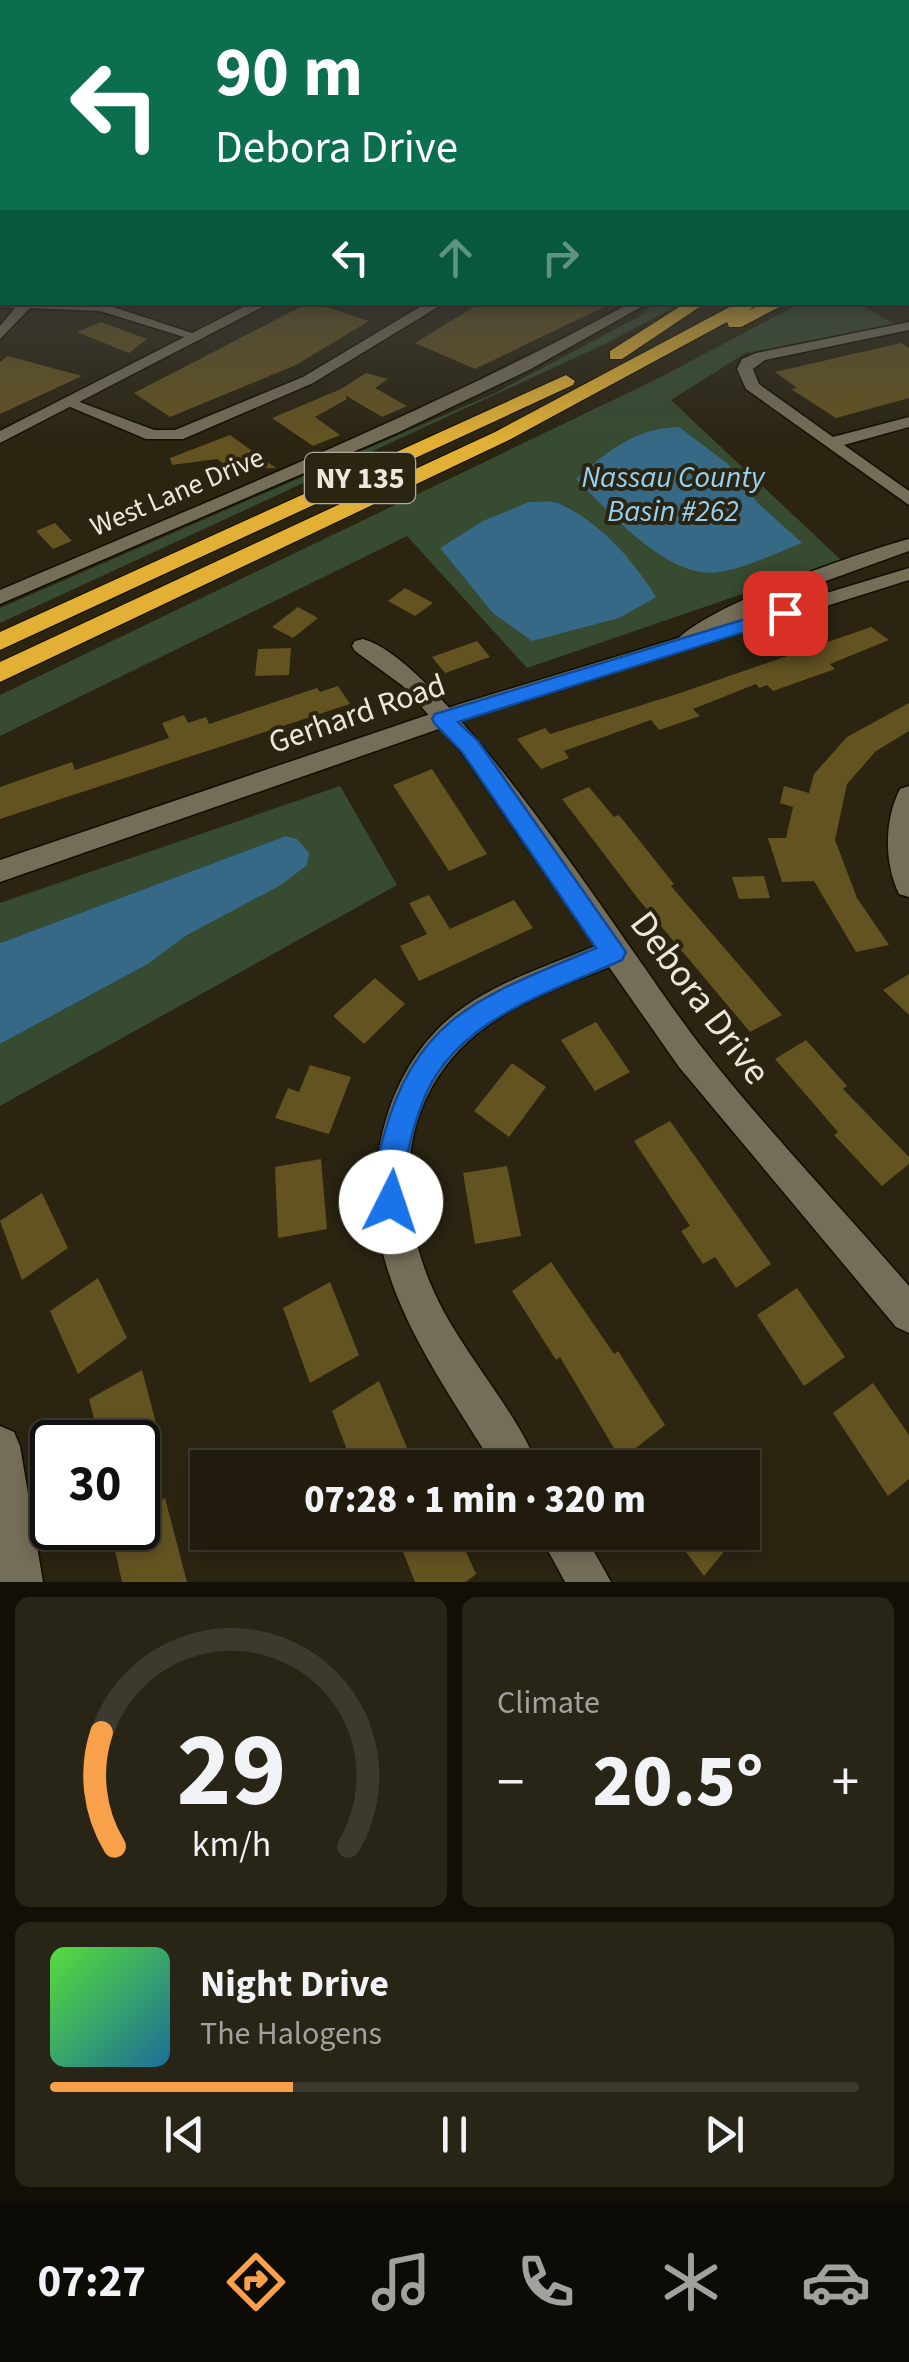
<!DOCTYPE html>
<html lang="en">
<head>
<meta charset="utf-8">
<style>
	body { margin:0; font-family:"Source Sans 3",sans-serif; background:#282416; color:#f1f3f6; height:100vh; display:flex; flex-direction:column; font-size:38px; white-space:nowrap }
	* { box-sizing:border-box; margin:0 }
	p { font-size:32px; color:#a2a19d }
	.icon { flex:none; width:55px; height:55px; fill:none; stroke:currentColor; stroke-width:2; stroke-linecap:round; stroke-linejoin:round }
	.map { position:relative; height:1582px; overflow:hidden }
	.drawer { display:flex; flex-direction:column; gap:15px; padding:15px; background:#120f07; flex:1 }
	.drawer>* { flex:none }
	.guide { position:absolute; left:0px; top:0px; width:910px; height:305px; box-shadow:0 5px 15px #0003,0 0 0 2px #3d392e; background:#0b6e4f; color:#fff; overflow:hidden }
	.speed { position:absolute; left:30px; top:1420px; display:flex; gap:20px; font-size:50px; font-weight:700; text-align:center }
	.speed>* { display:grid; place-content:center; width:130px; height:130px; border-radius:50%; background:#201b0d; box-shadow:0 5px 15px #0003,0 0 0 2px #3d392e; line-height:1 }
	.speed .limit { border:5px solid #111; border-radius:15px; background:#fff; color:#111 }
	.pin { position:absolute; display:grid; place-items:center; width:85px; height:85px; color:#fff; margin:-42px; border-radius:20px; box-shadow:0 5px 15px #0006 }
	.me { position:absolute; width:110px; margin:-55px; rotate:4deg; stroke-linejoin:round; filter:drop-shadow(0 0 8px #0008) }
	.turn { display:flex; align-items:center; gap:35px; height:210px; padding:0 50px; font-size:45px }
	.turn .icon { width:130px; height:130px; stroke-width:2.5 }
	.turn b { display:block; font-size:70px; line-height:85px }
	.lanes { display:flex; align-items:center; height:95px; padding:0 50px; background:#0003; justify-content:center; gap:50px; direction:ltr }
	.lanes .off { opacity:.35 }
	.big { font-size:75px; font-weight:800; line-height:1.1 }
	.drawer .card { flex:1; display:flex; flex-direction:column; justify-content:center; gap:15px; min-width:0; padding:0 35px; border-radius:15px; background:#282416 }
	.drawer .dial { align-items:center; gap:0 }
	.dial svg { height:260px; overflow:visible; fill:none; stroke:#3d392e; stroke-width:7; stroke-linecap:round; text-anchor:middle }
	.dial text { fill:#f1f3f6; stroke:none }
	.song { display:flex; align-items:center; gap:30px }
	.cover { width:120px; height:120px; border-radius:15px; background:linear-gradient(135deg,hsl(110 70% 55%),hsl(200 70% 35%)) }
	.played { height:10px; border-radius:5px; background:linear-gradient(90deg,#f8a14a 30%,#3d392e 30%) }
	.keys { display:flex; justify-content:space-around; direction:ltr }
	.heat { display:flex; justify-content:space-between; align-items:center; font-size:55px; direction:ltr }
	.drawer .tiles { flex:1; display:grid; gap:15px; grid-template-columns:1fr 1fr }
	.card:last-child { grid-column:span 2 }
	.trip { position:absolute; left:190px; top:1450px; width:570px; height:100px; border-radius:0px; background:#201b0d; box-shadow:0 5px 15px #0003,0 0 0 2px #3d392e; font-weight:800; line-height:100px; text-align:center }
	.menu { display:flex; height:160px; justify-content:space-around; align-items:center; background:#0d0b05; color:#a2a19d }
	.menu .icon { width:70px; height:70px }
	.menu .current { color:#f8a14a }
	.menu b { font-size:45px; color:#f1f3f6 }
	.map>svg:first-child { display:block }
	.green { fill:#374b31; fill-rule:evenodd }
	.water { fill:#366985 }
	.building { fill:#625321 }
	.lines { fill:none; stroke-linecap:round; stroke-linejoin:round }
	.minor-casing { stroke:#120d00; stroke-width:3 }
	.tertiary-casing { stroke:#120d00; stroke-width:3 }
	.motorway-casing { stroke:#120d00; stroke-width:2 }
	.minor { fill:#746d58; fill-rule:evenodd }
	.tertiary { fill:#746d58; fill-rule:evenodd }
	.motorway { fill:#e1b035; fill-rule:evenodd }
	.route { fill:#1a73e8; stroke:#114b97; stroke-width:2.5 }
	.labels { text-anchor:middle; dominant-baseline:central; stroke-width:8; stroke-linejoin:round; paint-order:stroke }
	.far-street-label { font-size:28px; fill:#ebe7db; stroke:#2a2411 }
	.far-water-label { font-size:30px; font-style:italic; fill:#94d1f5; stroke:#2a2411 }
	.shield { fill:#2a2411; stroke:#b1ac9e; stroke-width:2.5 }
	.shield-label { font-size:30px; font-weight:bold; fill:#ebe7db }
	.street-label { font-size:32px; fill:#ebe7db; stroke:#2a2411 }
	.near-street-label { font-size:38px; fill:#ebe7db; stroke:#2a2411 }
</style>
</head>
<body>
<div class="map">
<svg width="909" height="1582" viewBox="0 0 909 1582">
	<rect width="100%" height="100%" fill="#2a2411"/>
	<g class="green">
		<polygon points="653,303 682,303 607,343 0,623 0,608 495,393 642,315"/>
		<path d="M800,303H858L901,328L761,356L747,352L671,400L841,560L527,668L407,536L0,736V695L661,377ZM728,464L758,503L801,543L719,573Z"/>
		<polygon points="340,786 397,885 0,1106 0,1044 148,964 187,935 285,836 0,943 0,903"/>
	</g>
	<g class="water">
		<path d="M679,427L728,464L758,503L802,543C776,553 748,567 721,572C668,581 610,512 576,479C607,451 636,428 679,427Z"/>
		<path d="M529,502C539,502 552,500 560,504C601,523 633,560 656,597L619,618L532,641L493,613L440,548L483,521Z"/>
		<polygon points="285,836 297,839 309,853 307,865 281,885 187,935 148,964 0,1044 0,943"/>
	</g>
	<g class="building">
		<polygon points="310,302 369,321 296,365 170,417 134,393"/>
		<polygon points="482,302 614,302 475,369 415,343"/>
		<polygon points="101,322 147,339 129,353 77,332"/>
		<polygon points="901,343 909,348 909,398 836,418 791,389 797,388 775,372"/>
		<polygon points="8,356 82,376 0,414 0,362"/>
		<polygon points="366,373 388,379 375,388 407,406 382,417 345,395 347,399 315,417 340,435 313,446 272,418 341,389"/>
		<polygon points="230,435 276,468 229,468 217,459 172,465 170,458"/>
		<polygon points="55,523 72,541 53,549 36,531"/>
		<polygon points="405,588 433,603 415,616 388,601"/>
		<polygon points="298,607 318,618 293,638 272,627"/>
		<polygon points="871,627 889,640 830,664 835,669 773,691 767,685 759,688 756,684 693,709 700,716 659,730 651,720 564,751 569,758 541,769 517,739 545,728 550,734 680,693"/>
		<polygon points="477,641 490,657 445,673 432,657"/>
		<polygon points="291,648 289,675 255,676 258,649"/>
		<polygon points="338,686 350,704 0,819 0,787 72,762 75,770 169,738 162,723 184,715 188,723 206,717 209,724 317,688 320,692"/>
		<polygon points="909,703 909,731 876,751 847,784 835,840 857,898 889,945 856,952 814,881 782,882 768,838 786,838 793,807 780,803 784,786 809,793 814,774 847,737"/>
		<polygon points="432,769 487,854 449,871 393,785"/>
		<polygon points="589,787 614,817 619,815 674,884 671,886 782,1015 750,1032 639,900 562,799"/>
		<polygon points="764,876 770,898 739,899 732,877"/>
		<polygon points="429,895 450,929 514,900 533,928 419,981 400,946 427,934 409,903"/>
		<polygon points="909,974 909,1015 883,990"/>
		<polygon points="375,978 405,1004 364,1044 333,1016"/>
		<polygon points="596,1022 630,1072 595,1091 561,1040"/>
		<polygon points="806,1040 847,1086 843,1089 909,1157 909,1164 882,1186 834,1135 838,1132 775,1059"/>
		<polygon points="512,1063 546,1087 509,1137 474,1111"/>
		<polygon points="310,1065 351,1077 329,1134 275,1118 288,1088 299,1092"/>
		<polygon points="670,1121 771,1264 736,1288 715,1257 703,1264 681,1231 690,1226 634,1141"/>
		<polygon points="321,1159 327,1229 278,1238 275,1167"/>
		<polygon points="507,1166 521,1236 475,1244 463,1173"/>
		<polygon points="42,1193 68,1248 22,1280 0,1221"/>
		<polygon points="551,1262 614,1354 618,1351 665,1425 621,1460 560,1357 556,1360 512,1291"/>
		<polygon points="98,1278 127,1338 78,1374 50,1311"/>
		<polygon points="330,1282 359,1355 310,1383 283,1308"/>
		<polygon points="797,1288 845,1357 804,1386 757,1315"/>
		<polygon points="142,1370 162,1446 138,1460 138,1442 100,1442 89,1399"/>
		<polygon points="379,1381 413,1462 404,1468 354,1468 332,1411"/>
		<polygon points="873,1383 909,1435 909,1479 888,1496 833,1413"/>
		<polygon points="165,1498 187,1582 122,1582 110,1528 138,1528 138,1514"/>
		<polygon points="395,1532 457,1532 476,1574 466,1582 415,1582"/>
		<polygon points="671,1532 740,1532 704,1576"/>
	</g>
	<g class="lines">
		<g class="minor-casing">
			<g id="minor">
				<polygon points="0,299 2,302 101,303 204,337 197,341 100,311 30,308 0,339 0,326 15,308 0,307"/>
				<polygon points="428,302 446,302 313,383 183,439 146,439 61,403 69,398 154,430 175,430 303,377"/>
				<path d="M632,302H650L529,370L397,433L0,604V590C213,499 428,413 632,302Z"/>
				<polygon points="909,322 909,330 765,360 753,369 759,384 833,437 909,417 909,427 844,445 909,491 909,505 746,389 737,369 742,359 756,353"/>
				<path d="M909,539V551L801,590L694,647L686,649L675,642C705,606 860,552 909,539Z"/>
				<path d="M363,639C448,662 637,964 700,1045C765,1128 840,1206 909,1286V1333L896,1327L679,1067L609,967C568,984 524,999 487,1026C390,1096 392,1216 444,1312C473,1365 516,1412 539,1468H495C425,1354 342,1250 389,1110C403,1069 428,1032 464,1007C504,979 551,965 595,946L462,753L403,686L355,651L352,646L355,641Z"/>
				<path d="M909,786V897L899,894C884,863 884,820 900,789Z"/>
				<polygon points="0,1426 14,1432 20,1446 43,1582 0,1582"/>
				<polygon points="538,1532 583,1532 611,1582 565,1582"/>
			</g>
		</g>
		<g class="tertiary-casing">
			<g id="tertiary">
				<polygon points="253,302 272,302 0,443 0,431"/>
				<polygon points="909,568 909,580 476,716 0,882 0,860 460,704"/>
			</g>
		</g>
		<g class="motorway-casing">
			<g id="motorway">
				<polygon points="909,249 909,259 908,260 908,250"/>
				<polygon points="687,302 707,302 622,359 610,359 610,351"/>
				<polygon points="739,302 760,302 748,311 766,302 789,302 741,327 729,327 727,322 509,440 0,682 0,662 495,432"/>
				<polygon points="566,375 575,381 573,385 0,650 0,632"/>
			</g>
		</g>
		<use href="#minor" class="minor"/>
		<use href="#tertiary" class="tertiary"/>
		<use href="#motorway" class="motorway"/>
	</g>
	<linearGradient id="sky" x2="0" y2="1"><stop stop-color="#171409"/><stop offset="0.5" stop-color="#444543"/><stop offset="1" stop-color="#444543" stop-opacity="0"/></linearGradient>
	<rect width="909" height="443" fill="url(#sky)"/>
	<path class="route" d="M785,607L792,609V617L458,722L478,741L626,952L622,960C549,993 449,1021 421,1107C414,1125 408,1148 406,1167C405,1184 408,1198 402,1213L391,1218L380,1213C370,1189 376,1162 383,1138C417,1012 487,995 596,948L462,752L435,724L432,719L435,714Z"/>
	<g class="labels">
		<g class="far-street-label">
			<text transform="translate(177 492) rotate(-23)">West Lane Drive</text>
		</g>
		<g class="far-water-label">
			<text x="673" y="477">Nassau County<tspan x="673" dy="34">Basin #262</tspan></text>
		</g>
		<rect class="shield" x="305" y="453" width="110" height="50" rx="8"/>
		<g class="shield-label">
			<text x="360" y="478">NY 135</text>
		</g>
		<g class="street-label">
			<text transform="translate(357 714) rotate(-19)">Gerhard Road</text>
		</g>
		<g class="near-street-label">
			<text transform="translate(700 998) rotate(53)">Debora Drive</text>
		</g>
	</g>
</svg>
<div class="speed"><div class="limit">30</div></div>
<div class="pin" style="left:785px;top:613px;background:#d93025"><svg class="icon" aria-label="arrive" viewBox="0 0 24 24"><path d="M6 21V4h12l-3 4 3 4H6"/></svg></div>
<svg class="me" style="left:391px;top:1202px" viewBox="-20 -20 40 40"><circle r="19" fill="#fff"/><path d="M0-13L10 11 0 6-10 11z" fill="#1a73e8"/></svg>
<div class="trip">07:28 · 1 min · 320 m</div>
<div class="guide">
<div class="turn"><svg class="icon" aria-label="left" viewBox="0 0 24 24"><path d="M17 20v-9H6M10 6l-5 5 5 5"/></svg><div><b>90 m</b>Debora Drive</div></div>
<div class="lanes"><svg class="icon" aria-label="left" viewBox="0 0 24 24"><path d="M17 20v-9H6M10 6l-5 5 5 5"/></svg><svg class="icon off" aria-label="ahead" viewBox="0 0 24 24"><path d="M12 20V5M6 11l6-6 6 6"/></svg><svg class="icon off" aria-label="right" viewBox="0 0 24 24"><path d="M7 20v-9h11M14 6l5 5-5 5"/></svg></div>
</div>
</div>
<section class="drawer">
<div class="tiles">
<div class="card dial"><svg viewBox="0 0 100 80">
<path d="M14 69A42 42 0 1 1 86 69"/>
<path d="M14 69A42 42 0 0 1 10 34" stroke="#f8a14a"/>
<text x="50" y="56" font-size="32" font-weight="700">29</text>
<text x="50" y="72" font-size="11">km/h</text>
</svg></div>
<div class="card"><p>Climate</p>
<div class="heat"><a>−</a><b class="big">20.5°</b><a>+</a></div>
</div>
<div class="card">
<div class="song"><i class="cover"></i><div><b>Night Drive</b><p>The Halogens</p></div></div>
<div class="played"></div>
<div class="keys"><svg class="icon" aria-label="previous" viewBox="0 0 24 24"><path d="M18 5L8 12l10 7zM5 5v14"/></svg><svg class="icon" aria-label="pause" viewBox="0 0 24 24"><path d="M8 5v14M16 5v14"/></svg><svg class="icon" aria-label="next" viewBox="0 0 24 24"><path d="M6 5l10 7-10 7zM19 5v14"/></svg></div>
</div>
</div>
</section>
<nav class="menu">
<b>07:27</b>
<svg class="icon current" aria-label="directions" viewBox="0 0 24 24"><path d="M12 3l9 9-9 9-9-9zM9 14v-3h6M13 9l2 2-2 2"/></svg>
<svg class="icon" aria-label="music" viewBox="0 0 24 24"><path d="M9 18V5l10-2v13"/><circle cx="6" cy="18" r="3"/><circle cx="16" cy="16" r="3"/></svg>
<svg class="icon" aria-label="phone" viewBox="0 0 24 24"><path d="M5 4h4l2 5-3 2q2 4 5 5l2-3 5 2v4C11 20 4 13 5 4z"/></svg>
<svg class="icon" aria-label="climate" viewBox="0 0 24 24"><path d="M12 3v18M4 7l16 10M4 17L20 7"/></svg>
<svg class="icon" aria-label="car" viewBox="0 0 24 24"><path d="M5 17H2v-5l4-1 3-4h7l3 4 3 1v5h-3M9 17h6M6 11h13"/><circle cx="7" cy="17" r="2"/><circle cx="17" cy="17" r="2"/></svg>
</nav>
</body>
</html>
